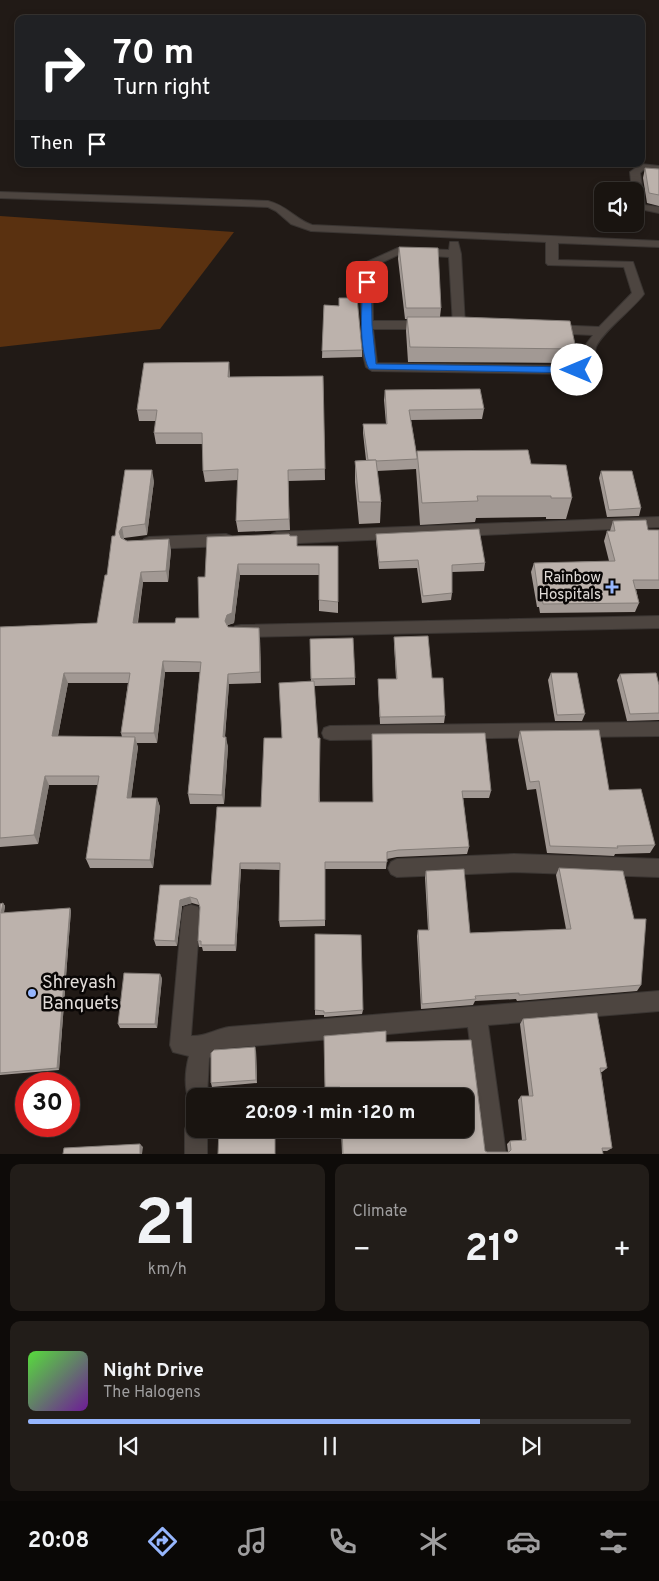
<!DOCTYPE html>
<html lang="en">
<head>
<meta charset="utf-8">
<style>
	body { margin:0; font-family:Overpass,sans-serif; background:#221d19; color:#f1f3f6; height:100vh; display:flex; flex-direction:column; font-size:19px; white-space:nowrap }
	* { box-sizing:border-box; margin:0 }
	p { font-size:16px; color:#9f9e9f }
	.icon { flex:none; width:28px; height:28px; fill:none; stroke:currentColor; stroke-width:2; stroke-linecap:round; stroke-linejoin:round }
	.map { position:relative; height:1154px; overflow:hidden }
	.side { display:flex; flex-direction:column; gap:10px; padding:10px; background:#0e0b09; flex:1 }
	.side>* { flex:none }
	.hud { position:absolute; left:15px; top:15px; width:630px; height:152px; border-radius:10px; box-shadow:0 2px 8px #0003,0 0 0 1px #373330; background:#202124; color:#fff; overflow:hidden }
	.controls { position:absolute; left:594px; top:182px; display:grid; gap:10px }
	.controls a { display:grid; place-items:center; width:50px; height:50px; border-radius:10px; background:#191410; box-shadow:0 2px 8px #0003,0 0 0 1px #373330; font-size:25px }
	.speed { position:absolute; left:15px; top:1072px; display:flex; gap:10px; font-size:25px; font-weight:700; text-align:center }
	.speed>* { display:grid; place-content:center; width:65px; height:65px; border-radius:50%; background:#191410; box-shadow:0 2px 8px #0003,0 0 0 1px #373330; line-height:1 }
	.speed .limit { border:8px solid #d22; background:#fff; color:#111 }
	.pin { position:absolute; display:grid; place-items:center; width:42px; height:42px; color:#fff; margin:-21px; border-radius:10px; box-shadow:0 2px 8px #0006 }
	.me { position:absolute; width:55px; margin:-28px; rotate:270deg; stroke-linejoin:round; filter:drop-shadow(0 0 4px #0008) }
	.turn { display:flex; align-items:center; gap:18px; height:105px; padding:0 15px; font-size:22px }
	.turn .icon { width:65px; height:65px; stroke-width:2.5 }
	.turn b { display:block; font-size:35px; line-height:42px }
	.then { display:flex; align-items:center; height:48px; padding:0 15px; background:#0003; gap:10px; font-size:19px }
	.big { font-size:38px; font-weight:700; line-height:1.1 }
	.side .card { flex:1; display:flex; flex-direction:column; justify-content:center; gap:8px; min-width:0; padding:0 18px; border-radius:10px; background:#221d19 }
	.side .dial { align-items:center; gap:0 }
	.dial b { font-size:65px; line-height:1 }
	.song { display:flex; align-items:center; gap:15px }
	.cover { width:60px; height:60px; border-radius:8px; background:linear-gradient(135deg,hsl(110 70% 55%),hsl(280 70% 35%)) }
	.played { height:5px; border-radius:2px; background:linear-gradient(90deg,#96b6fd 75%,#373330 75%) }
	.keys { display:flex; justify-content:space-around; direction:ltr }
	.heat { display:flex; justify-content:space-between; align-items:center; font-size:28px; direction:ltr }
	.side .tiles { flex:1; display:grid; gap:10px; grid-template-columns:1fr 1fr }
	.card:last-child { grid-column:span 2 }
	.trip { position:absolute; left:186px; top:1088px; width:288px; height:50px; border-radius:10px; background:#191410; box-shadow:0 2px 8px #0003,0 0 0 1px #373330; font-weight:700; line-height:50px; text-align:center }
	.dock { display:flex; height:80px; justify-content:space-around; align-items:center; background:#0a0806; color:#9f9e9f }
	.dock .icon { width:35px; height:35px }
	.dock .active { color:#96b6fd }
	.dock b { font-size:22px; color:#f1f3f6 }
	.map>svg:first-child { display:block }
	.green { fill:#5a3110 }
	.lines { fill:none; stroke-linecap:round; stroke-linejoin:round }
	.minor-casing { stroke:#3a3532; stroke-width:2 }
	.minor { fill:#4d4540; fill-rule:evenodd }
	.wall { fill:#a29994; fill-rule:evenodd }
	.shaded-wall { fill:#847d78 }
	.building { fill:#bcb2ac; stroke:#847d78 }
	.route { fill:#1a73e8; stroke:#114b97 }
	.poi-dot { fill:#96b6fd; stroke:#090605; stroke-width:2 }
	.labels { text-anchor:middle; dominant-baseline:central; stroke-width:5; stroke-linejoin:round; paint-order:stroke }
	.poi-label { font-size:15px; fill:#e1dcd9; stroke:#090605; text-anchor:end }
	.near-poi-label { font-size:18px; fill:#e1dcd9; stroke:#090605; text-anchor:start }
</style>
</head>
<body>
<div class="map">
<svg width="659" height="1154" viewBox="0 0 659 1154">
	<rect width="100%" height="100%" fill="#211a16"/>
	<polygon class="green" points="0,216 234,232 160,329 0,347"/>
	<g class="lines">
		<g class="minor-casing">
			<g id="minor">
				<polygon points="641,164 659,166 659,172 643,170 640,173 645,205 659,207 659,213 635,208 635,191 632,191 630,172"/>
				<path d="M0,192L268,201C286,205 295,219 312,225L659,241V247L558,243V260L633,262L644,294C633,309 602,332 596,347C593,356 597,360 591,370L577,374L372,371L366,367L363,355L360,265L398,248L449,250L450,242H458L461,254L465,325L459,329L453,325L449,257L400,254L372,267L373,321H427L433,325L427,329H373L377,363L577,366L582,364L584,347L593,335L552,333L546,329L552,325L599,327L632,293L624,267L548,265L546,263V242L311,231L291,224L276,211L268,207L0,198Z"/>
				<polygon points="659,517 659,527 277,544 272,542 270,538 272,534 277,532"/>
				<polygon points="226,534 231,536 233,540 231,544 226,546 149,549 144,547 142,543 144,539 149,537"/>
				<polygon points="659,616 659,628 241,637 235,636 233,631 235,626 241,625"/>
				<polygon points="659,722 659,736 330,740 324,738 322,733 324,728 330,726"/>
				<polygon points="514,854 659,859 659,877 514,872 397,877 391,874 388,868 391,862 397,859"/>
				<path d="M191,905L198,907L200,914L191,1036C204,1037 216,1029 229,1027L659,991V1011L488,1025L506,1154H484L468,1027L218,1049L209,1058L207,1096H195V1106L190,1103C184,1089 185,1071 189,1056L173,1052L170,1045L182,914L184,907Z"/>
				<polygon points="195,1119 195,1129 207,1129 207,1154 185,1154 185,1129 188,1121"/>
			</g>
		</g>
		<use href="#minor" class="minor"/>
	</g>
	<g class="wall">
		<polygon points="645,168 659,169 659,206 647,203 643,178"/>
		<polygon points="399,247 441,308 440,317 576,349 573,363 408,362 406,331 407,319 405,319 398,259"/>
		<polygon points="339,298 362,350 362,357 322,358 324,305 339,306"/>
		<polygon points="230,373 230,377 323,376 325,480 288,481 290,530 238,532 236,521 238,480 205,482 203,471 203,444 156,444 154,433 156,421 139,421 137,410"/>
		<polygon points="385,390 484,409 482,419 411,420 417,457 417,451 531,464 572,498 566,519 546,519 546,517 476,518 475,522 420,525 416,469 377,471 381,502 380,523 359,524 355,482 355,461 366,460 363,433 363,424 386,424 384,400"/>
		<polygon points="601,471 641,508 639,516 607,517 599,478"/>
		<path d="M154,481L147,535L124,538V539L127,541L171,550L168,582H143L138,623H175L199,618L205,577L290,536H297V546H338V613L319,611V575H240L234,623L228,625V627L260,638L261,683L229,684L225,737L228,747L224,804H190L188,794L200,672H165L157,743H136L138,747L131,798H157L160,807L153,868H90L86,859L98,785H49L38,844L0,847V627L97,623L115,536ZM68,683H128L121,733L122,737L58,736Z"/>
		<polygon points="613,521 648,530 659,530 659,589 636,589 639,603 635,612 540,613 539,607 537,607 531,572 534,563 609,561 604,541 607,531 610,531"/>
		<polygon points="376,534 485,563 484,571 452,572 452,593 451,600 422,603 417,568 379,569 376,541"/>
		<polygon points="394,637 432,678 445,716 444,723 380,724 378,686 378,679 396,679 394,644"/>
		<polygon points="310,639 355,678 355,685 314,686 320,802 373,802 372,734 491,791 489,798 463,798 469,847 467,854 397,857 387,859 386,869 325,869 325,926 280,927 279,921 280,870 241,869 236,951 203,951 202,947 199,947 198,941 200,909 199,905 192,903 182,906 177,946 156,946 154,940 160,885 211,885 261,807 282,738 311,681"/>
		<polygon points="551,673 585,714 582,721 555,721 548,680"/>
		<polygon points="620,674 659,685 659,720 627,721 617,680"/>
		<polygon points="520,731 609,790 655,845 650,853 615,854 614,856 547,853 536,789 527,790 518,740"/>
		<polygon points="559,868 641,985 637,991 517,1001 516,999 475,1001 473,1005 421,1009 417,936 418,930 428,930 425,878 426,871 470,933 566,929 556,875"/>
		<polygon points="3,903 5,906 4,913 71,910 59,1070 0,1075 0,904"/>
		<polygon points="315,934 363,1010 362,1014 324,1017 324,1015 315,1015"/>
		<polygon points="162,978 157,1028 120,1028 118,1024"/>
		<polygon points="597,1013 607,1068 602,1072 601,1072 612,1148 607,1151 603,1151 603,1154 342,1154 341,1129 465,1129 465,1096 340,1096 340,1091 325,1091 324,1036 386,1031 386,1042 471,1040 485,1151 487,1152 508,1152 507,1144 510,1141 522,1140 518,1100 521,1096 529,1096 520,1024 523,1019"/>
		<polygon points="256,1051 257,1083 212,1087 211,1083"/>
	</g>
	<g class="shaded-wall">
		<polygon points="229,362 230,373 229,388 228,377"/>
		<polygon points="152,470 154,481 147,535 145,524"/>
		<polygon points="122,527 124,538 121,543 119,532"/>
		<polygon points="169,539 171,550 168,582 166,571"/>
		<polygon points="238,564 240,575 234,623 228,625 226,632 225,621"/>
		<polygon points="141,572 143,582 136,633 133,623"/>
		<polygon points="259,628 260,638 261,683 260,672"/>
		<polygon points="163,661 165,672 157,743 154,733"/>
		<polygon points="64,673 68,683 56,746 52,736"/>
		<polygon points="228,674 229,684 224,747 223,737"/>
		<polygon points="135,737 138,747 130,807 127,798"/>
		<polygon points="226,737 228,747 224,804 222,795"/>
		<polygon points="45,776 49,785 38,844 34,835"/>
		<polygon points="157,798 160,807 153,868 150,860"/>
		<polygon points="240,863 241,869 236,951 235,945"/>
		<polygon points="190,897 192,903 182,906 177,946 175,941 180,900"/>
		<polygon points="3,903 5,906 3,916 1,913"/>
		<polygon points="70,908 71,910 59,1070 57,1068"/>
		<polygon points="160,974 162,978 157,1028 155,1024"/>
		<polygon points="255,1047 256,1051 257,1083 256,1080"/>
		<polygon points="140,1144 143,1147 142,1154 140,1154"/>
	</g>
	<g class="building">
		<polygon points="645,168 659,169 659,195 649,193"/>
		<polygon points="399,247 438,248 441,308 406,308"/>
		<polygon points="339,298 357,298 362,350 322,351 324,305 339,306"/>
		<polygon points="407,317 461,317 570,321 576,349 410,347"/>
		<polygon points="229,362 228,377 323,376 325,469 288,470 289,519 236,521 238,469 203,471 202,433 154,433 157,410 137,410 144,363"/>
		<polygon points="480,389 484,409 409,410 417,457 417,459 376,461 376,460 368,460 363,424 387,424 385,390"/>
		<polygon points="528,450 531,464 566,465 572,498 551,498 551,496 477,496 478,501 422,503 417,451"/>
		<polygon points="376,460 381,502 359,502 355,461"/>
		<polygon points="125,470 152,470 145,524 122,527 119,532 121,538 127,541 169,539 166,571 141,572 133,623 175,623 176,618 199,618 198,577 205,577 207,537 289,534 290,536 297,536 297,546 338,546 338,602 319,600 319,564 238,564 232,613 227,615 225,621 228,627 259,628 260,672 228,674 223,737 226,737 222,795 188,794 201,662 163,661 154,733 121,733 130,673 64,673 52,736 135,737 127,798 157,798 150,860 86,859 99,776 45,776 34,835 0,838 0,627 97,623 105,575 107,575 112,536 115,536"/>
		<polygon points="601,471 632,471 641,508 609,510"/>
		<polygon points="646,520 648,530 659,530 659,580 633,580 639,603 543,604 542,597 539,598 534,563 615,561 607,531 615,531 613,521"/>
		<polygon points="479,529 485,563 452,565 452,593 423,596 418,560 379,562 376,534"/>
		<polygon points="428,636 432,678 443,678 445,716 380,717 378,679 397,679 394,637"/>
		<polygon points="353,638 355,678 311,679 310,639"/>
		<polygon points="551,673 577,673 585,714 557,715"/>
		<polygon points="656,673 659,685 659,713 630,714 620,674"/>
		<polygon points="314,681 318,738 320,738 319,802 373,802 372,734 485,733 491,791 462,791 469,847 398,850 387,852 387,862 325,862 325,920 279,921 280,863 240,863 235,945 201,945 201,941 198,941 200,907 197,899 190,897 180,900 175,941 154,940 160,885 211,885 217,807 261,807 264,738 282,738 279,683"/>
		<polygon points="599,730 609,790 641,789 655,845 617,846 618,848 550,846 539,781 530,782 520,731"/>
		<polygon points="559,868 623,871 634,919 646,919 641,985 519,995 519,993 475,996 476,999 422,1004 418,930 429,930 426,871 464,869 470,933 571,929"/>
		<polygon points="3,903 1,913 70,908 57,1068 0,1073 0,904"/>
		<polygon points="315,934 361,935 363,1010 324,1013 324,1011 315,1010"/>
		<polygon points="124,973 160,974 155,1024 118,1024"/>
		<polygon points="597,1013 607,1068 600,1068 612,1148 602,1148 603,1154 343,1154 342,1129 465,1129 465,1096 340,1096 340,1087 325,1087 324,1036 386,1031 386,1042 471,1040 485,1151 487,1152 509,1152 511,1150 510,1141 526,1140 521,1096 533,1096 523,1019"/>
		<polygon points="255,1047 256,1080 211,1083 211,1053 214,1050"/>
		<polygon points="219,1129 275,1129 275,1154 218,1154"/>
		<polygon points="140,1144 140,1154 63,1154 64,1148"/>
	</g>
	<path class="route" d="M367,280L371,282L372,325L376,364L577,367L581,370L577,373L369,369C358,347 362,307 363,282Z"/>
	<g class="poi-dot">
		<path d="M609.5 579.5h5v5h5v5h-5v5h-5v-5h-5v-5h5z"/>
		<circle cx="32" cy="993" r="5"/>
	</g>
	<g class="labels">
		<g class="poi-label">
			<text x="601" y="578">Rainbow<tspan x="601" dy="17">Hospitals</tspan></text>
		</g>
		<g class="near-poi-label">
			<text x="42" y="983">Shreyash<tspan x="42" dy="21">Banquets</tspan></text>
		</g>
	</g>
</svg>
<div class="controls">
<a><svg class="icon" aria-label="sound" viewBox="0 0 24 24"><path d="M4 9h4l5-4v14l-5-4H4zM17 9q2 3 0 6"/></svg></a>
</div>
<div class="speed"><div class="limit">30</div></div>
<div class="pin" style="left:367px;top:282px;background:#d93025"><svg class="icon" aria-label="arrive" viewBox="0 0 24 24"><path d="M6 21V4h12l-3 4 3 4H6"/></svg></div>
<svg class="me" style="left:577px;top:370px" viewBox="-20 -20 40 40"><circle r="19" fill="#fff"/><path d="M0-13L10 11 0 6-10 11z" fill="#1a73e8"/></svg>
<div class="trip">20:09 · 1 min · 120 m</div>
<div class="hud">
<div class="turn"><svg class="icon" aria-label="right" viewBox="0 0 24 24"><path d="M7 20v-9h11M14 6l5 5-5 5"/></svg><div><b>70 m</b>Turn right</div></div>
<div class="then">Then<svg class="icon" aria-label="arrive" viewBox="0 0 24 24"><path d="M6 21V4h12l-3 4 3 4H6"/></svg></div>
</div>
</div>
<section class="side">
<div class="tiles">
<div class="card dial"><b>21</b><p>km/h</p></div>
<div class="card"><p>Climate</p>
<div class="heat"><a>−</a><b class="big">21°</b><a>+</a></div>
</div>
<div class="card">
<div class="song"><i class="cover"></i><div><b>Night Drive</b><p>The Halogens</p></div></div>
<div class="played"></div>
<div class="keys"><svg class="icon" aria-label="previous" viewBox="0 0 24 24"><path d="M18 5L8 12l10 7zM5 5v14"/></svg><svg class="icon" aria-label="pause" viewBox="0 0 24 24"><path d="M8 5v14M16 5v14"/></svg><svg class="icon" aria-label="next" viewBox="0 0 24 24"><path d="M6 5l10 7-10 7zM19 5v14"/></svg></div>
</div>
</div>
</section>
<nav class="dock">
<b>20:08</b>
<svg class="icon active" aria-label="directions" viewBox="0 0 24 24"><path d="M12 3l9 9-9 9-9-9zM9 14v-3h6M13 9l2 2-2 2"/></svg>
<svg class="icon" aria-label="music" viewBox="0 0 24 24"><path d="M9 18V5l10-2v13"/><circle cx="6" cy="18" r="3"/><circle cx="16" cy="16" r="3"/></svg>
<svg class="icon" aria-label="phone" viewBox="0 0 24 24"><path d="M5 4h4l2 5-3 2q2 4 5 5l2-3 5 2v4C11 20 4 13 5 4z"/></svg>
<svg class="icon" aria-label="climate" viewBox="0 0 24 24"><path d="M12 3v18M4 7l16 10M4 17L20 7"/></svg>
<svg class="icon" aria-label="car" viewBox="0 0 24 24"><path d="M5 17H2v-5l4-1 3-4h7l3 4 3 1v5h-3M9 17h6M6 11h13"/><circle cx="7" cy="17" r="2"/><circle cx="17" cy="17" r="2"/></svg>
<svg class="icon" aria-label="filters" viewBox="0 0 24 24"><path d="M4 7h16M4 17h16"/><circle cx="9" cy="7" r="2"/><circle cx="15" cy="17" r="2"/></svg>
</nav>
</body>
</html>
